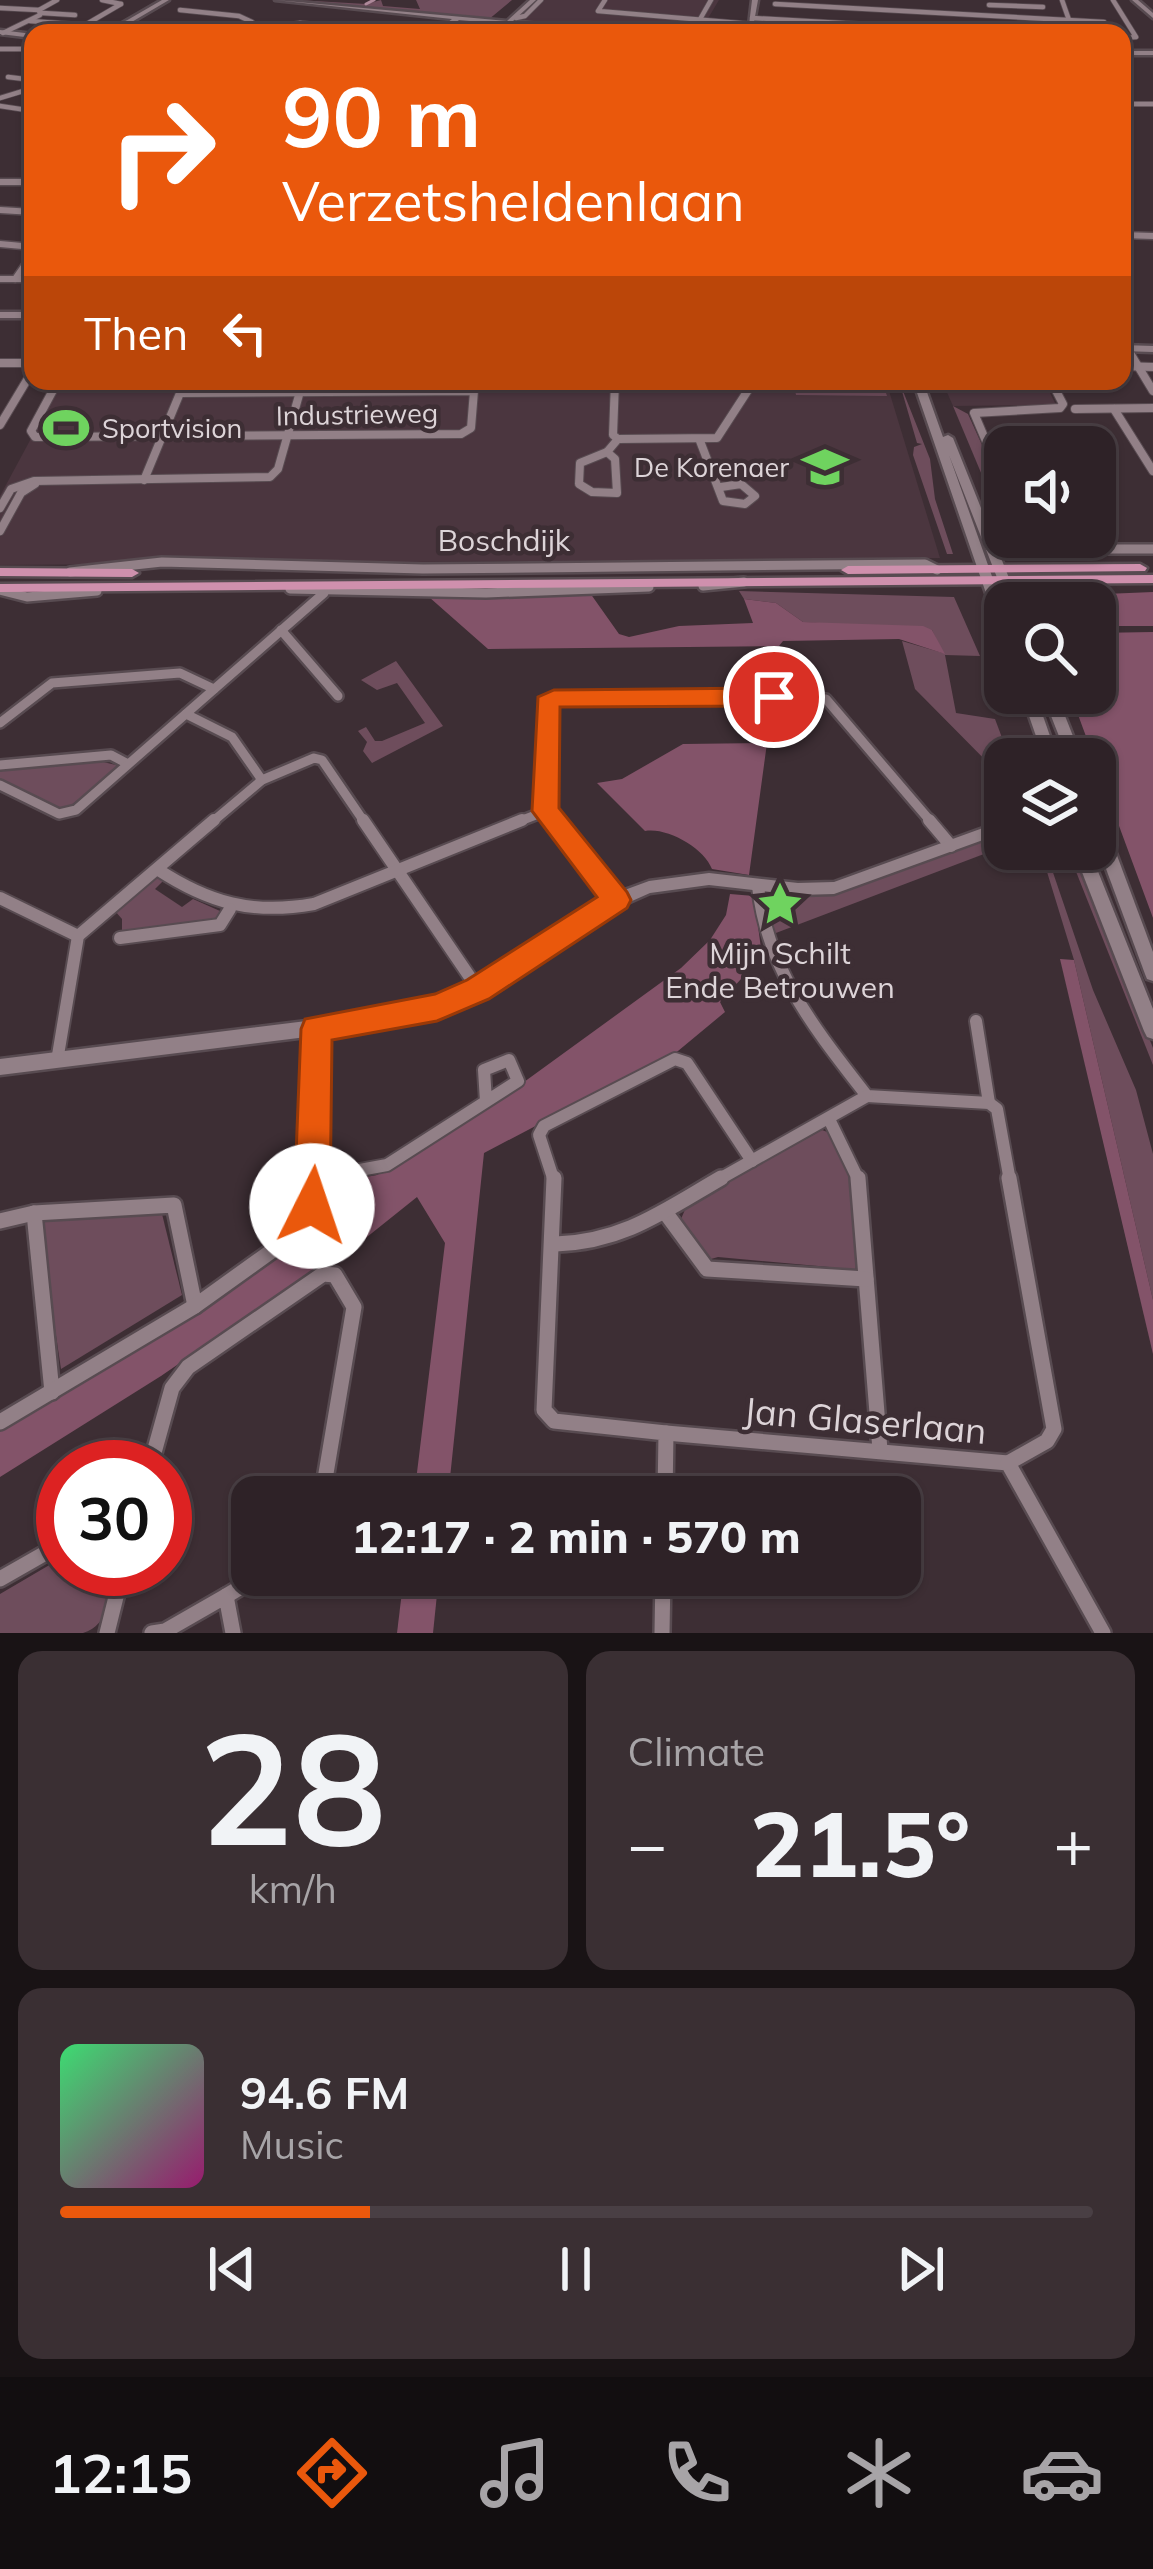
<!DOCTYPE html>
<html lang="en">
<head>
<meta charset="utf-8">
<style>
	body { margin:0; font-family:Mulish,sans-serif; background:#3a2f33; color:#f1f3f6; height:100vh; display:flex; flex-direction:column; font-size:45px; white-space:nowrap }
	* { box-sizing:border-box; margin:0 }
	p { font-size:39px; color:#a7a4a7 }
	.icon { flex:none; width:66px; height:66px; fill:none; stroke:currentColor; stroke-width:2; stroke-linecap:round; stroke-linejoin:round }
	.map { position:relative; height:1633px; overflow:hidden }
	.details { display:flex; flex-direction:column; gap:18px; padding:18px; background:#191315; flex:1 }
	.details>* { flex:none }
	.hud { position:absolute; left:24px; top:24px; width:1107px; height:366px; border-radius:24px; box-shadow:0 3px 9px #0004,0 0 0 3px #493f44; background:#ea580c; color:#fff; overflow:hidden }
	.controls { position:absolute; left:984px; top:426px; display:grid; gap:24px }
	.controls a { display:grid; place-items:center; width:132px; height:132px; border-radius:24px; background:#2e2227; box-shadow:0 3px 9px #0004,0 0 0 3px #493f44; font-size:60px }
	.speed { position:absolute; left:36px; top:1440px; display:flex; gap:24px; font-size:60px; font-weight:700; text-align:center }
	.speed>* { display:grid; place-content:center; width:156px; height:156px; border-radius:50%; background:#2e2227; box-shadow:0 3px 9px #0004,0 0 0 3px #493f44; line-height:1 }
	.speed .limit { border:18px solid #d22; background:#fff; color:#111 }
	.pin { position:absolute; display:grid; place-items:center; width:102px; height:102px; color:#fff; margin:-51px; border:6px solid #fff; border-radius:50%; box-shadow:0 3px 12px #0007 }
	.me { position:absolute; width:132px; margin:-66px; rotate:4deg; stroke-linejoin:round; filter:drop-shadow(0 0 9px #0008) }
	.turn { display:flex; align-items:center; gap:42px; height:252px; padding:0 60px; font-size:54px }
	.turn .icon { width:156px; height:156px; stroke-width:2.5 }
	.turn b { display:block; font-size:84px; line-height:102px }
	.then { display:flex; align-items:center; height:114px; padding:0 60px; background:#0003; gap:24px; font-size:45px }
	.big { font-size:90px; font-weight:800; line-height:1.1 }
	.details .card { flex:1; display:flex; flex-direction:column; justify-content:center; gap:18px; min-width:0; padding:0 42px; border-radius:24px; background:#3a2f33 }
	.details .dial { align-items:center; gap:0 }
	.dial b { font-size:156px; line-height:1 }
	.song { display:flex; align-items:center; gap:36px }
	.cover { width:144px; height:144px; border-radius:18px; background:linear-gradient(135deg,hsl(140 70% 55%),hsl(320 70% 35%)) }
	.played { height:12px; border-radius:6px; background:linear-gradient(90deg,#ea580c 30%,#493f44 30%) }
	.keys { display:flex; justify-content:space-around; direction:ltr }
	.heat { display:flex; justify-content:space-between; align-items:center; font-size:66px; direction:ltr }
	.details .tiles { flex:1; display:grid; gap:18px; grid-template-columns:1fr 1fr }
	.card:last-child { grid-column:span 2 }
	.trip { position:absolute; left:231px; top:1476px; width:690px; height:120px; border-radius:24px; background:#2e2227; box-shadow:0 3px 9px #0004,0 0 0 3px #493f44; font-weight:800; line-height:120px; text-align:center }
	.tabs { display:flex; height:192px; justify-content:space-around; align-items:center; background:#120e10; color:#a7a4a7 }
	.tabs .icon { width:84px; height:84px }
	.tabs .active { color:#ea580c }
	.tabs b { font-size:54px; color:#f1f3f6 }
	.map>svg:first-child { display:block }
	.built { fill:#4b363f }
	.green { fill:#6e4d5c }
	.forest { fill:#835369 }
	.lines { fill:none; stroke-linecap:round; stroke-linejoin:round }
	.stream { stroke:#ae899a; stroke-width:3 }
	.street-far5-casing { stroke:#584b51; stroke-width:6 }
	.street-far4-casing { stroke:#584b51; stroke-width:9 }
	.street-far3-casing { stroke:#584b51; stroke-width:10 }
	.street-far2-casing { stroke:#584b51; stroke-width:14 }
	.street-far1-casing { stroke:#584b51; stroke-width:16 }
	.street-casing { stroke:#584b51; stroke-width:20 }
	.secondary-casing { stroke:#584b51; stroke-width:5 }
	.primary-casing { stroke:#584b51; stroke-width:5 }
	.street-far5 { stroke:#928087; stroke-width:4.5 }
	.street-far4 { stroke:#928087; stroke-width:6 }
	.street-far3 { stroke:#928087; stroke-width:8 }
	.street-far2 { stroke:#928087; stroke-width:9 }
	.street-far1 { stroke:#928087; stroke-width:12 }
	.street { stroke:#928087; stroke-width:15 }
	.secondary { fill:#928087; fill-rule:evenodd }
	.primary { fill:#cf90ad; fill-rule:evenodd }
	.route { fill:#ea580c; stroke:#983908; stroke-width:3 }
	.labels { text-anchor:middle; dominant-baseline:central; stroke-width:9; stroke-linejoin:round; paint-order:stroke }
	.far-street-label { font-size:27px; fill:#ddd4d8; stroke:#3d2e34 }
	.far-poi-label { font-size:27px; fill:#ddd4d8; stroke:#3d2e34; text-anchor:start }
	.street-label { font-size:30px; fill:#ddd4d8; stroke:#3d2e34 }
	.poi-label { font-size:30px; fill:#ddd4d8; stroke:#3d2e34 }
	.near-street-label { font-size:36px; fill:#ddd4d8; stroke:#3d2e34 }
</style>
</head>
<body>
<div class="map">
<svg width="1153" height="1633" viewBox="0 0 1153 1633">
	<rect width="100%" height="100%" fill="#3d2e34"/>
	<g class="built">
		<polygon points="543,0 719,0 707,20 813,28 808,33 644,33 522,21"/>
		<polygon points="62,381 886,381 940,558 0,565 0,496"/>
		<polygon points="942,381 1044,381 1056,405 953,406"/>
	</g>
	<g class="green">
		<polygon points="297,0 366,4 381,0 383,6 420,9 416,0 512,0 488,20"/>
		<polygon points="793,381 882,381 887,396 796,395"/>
		<polygon points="899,381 930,459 935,499 953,554 947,554 913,455 914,447 922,444 917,443"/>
		<polygon points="953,406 968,414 1005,496 1005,530"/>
		<polygon points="739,591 954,597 980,656 945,655 956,713 995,719 1010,759 1005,759 1005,780 915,689 902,641 943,653 932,630 803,622 776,603 744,599"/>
		<polygon points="396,661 443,726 372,763 363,751 367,742 358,731 366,727 375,741 382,741 425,723 397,683 377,690 361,680"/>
		<polygon points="99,761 116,765 117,770 66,809 57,809 0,781 0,772 8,769"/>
		<polygon points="1005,833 1005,846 768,936 763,894 841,893"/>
		<polygon points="1040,849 1045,849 1093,990 1136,1090 1153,1154 1153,1300 1074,960"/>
		<polygon points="1067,849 1074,849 1153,1048 1153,1065"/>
		<polygon points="161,877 164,880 155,889 182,907 193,899 220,911 214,923 122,934 122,919 115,911 151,880"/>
		<polygon points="822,1130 830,1133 851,1177 858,1260 855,1270 833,1271 829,1267 718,1257 704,1261 681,1219 687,1205"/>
		<polygon points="162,1214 182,1295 61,1369 39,1222"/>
		<path d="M63,1557V1569H117C111,1593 110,1625 83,1633H0V1594Z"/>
	</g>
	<g class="forest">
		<polygon points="1153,592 1153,626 1095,626 1095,603 1035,603 1033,597"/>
		<polygon points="590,593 619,634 629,637 679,626 753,623 744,599 776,603 803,622 923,626 932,630 945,654 899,639 783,641 779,646 488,649 429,597"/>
		<polygon points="1153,632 1153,918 1070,693 1095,693 1095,633"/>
		<path d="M767,743L749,875L712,869C704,848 667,827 645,831L597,783L622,779L683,744Z"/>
		<polygon points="730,894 754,896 762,956 720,1002 725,1012 678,1051 484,1153 448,1497 414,1497 445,1243 417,1197 337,1261 324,1264 161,1376 0,1477 0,1430 190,1318 305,1232 325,1184 377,1175 524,1082 681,968 710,940 726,915"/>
		<polygon points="1060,959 1074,960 1153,1300 1153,1354"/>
		<polygon points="404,1575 439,1575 433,1633 397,1633"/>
	</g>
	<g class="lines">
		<polyline class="stream" points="366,4 374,0"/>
		<g class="street-far5-casing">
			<g id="street-far5">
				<polyline points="102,0 121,4"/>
				<polyline points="605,0 598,11 751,24"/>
				<polyline points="1062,0 1069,20"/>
				<polyline points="1113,0 1136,37 1122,38"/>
				<polyline points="775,4 1104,22"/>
				<polyline points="989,5 1043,7"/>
				<polyline points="0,8 39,10"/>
				<polyline points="180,10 239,16 252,22"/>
				<polyline points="42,13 75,15"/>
				<polyline points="516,18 525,16 541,0"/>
				<polyline points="752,18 1020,33"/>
				<polyline points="30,21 85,25 121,4"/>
				<polyline points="699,21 711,0"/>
				<polyline points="126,23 180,33"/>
				<polyline points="573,30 644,33"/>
				<polyline points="3,33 40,15 39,10 57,0"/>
				<polyline points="242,33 300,23 393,33"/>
				<polyline points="0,49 33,49"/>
				<polyline points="8,77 33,80"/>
				<polyline points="0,98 33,88"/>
				<polyline points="1122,104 1153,104"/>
				<polyline points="0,106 33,111"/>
			</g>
		</g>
		<g class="street-far4-casing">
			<g id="street-far4">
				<polyline points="0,182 33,182"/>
				<polyline points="0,210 33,212"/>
				<polyline points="1122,235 1153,236"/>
				<polyline points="0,244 33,247"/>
				<polyline points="0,279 33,279"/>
				<polyline points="15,279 33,253"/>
			</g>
		</g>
		<g class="street-far3-casing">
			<g id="street-far3">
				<polyline points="1127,348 1153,391"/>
				<polyline points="0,363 33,363"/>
				<polyline points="1122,366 1153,367"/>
				<polyline points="58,381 31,431 35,437 461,434 471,428 474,391 180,393"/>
				<polyline points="615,381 613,435 618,439"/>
				<polyline points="1075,409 1153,408"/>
				<polyline points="1114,409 1153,471"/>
				<polyline points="0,425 33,370"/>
				<polyline points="618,439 717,438 754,381"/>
				<polyline points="700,441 723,501 745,504 755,496 741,484 721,487"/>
				<polygon points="607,452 615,459 617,493 592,492 579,484 580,463"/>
				<polyline points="607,452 618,439"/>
				<polyline points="144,480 185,381"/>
				<polyline points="1005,486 974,413 1060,408 1063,404 1051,381"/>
				<polyline points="0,508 11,489 34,481 270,477 278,469 303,381"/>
				<polyline points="0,531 21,493 35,484"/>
				<polyline points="1028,537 1033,541"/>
			</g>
		</g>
		<g class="street-far2-casing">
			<g id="street-far2">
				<polyline points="1029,538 1044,549 1153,549"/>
				<polyline points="70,572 162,562 423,569 925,564 937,570"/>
				<polyline points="703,586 744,582"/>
				<polyline points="290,589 486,593 649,587"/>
				<polyline points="0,590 27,597 97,591"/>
				<polyline points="281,630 338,696"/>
				<polyline points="186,714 232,737 262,780"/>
				<polyline points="0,723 52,683 180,673 214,689"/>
				<polyline points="0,765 111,755 128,764"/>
				<polyline points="0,785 59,814 76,810 324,593"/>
				<polyline points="211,823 262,780 314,758 322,760 365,823"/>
				<polyline points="515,823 546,811"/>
				<polyline points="556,823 546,811 547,704 554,699 826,699 932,823"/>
			</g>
		</g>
		<g class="street-far1-casing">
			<g id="street-far1">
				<polyline points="363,820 478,989"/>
				<polyline points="554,820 617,900"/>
				<polyline points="929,820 951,846"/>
				<path d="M157,869C209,903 252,915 314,904L522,820"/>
				<path d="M758,886C767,971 816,1030 867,1096L989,1103L997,1109L1010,1181"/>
				<polyline points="0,898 78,936"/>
				<polyline points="120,938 220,925 230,909"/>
				<polyline points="976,1021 989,1103"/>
				<polyline points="57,1061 78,936 214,820"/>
				<polyline points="829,1119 859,1181"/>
				<polyline points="316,1178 387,1165 518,1081 509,1060 484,1070 486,1101"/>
				<polyline points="316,1181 316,1029"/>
				<polyline points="554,1181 539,1135 544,1126 675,1059 687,1063 752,1161"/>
				<polyline points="716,1181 867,1096"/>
			</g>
		</g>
		<g class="street-casing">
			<g id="street">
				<polyline points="554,1178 544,1410 554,1421 666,1433 665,1497"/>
				<polyline points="858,1178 880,1450"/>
				<polyline points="665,1212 707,1269 866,1279"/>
				<polyline points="34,1213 52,1392"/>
				<polyline points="0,1221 34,1213 174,1205 195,1306"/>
				<path d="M556,1244C623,1242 664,1211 721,1178"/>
				<polyline points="0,1422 195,1306 294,1235 312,1206 316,1178"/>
				<polyline points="666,1433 1008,1463 1103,1633"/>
				<polyline points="1008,1463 1047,1441 1054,1429 1009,1178"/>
				<polyline points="150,1467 172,1388 188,1367 323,1274 335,1275 354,1307 322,1497"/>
				<polyline points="0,1579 63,1543"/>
				<polyline points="226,1596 261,1575"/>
				<polyline points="107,1633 123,1569"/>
				<polyline points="152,1633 165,1631 226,1596 233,1633"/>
				<polyline points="662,1633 663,1575"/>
			</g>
		</g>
		<g class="secondary-casing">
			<g id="secondary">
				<polygon points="162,0 169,0 113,33 105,33"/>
				<polygon points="275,0 507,21 530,0 536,0 513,21 614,33 510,25 504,29 501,27 503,24 459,20 441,33 434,33 452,19"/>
				<polygon points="752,0 758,0 754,22 806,26 809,28 809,33 803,33 803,30 749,25"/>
				<polygon points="1132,0 1138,0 1153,13 1153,18"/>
				<polygon points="0,30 33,34 33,38 0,34"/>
				<rect x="1122" y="51" width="31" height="4"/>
				<rect x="0" y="312" width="33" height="6"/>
				<polygon points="1122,345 1153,346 1153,352 1122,351"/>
				<polygon points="913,381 923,381 943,437 948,435 953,438 1019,603 1007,603 949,455 1005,613 1005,635 999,631"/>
				<polygon points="1021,693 1035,693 1058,759 1044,759"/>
				<polygon points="1042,693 1056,693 1082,759 1068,759"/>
				<polygon points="1095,812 1100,814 1103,818 1153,952 1153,981 1147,979 1145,974 1095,839"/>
				<polygon points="1005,820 1005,832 834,894 798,895 709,885 650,893 623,905 484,994 395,1026 0,1075 0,1059 395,1010 472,984 611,895 649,881 709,873 798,883 834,882"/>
				<polygon points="1073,849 1089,849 1153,1009 1153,1039 1147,1037 1144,1031"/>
			</g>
		</g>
		<g class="primary-casing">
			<g id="primary">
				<polygon points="1140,564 1147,568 1145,571 848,574 841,570 848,566"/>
				<polygon points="0,568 132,569 139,573 132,577 0,576"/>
				<polygon points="1153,575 1153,583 0,592 0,584"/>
			</g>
		</g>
		<use href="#street-far5" class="street-far5"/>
		<use href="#street-far4" class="street-far4"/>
		<use href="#street-far3" class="street-far3"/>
		<use href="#street-far2" class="street-far2"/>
		<use href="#street-far1" class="street-far1"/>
		<use href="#street" class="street"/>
		<use href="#secondary" class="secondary"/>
		<use href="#primary" class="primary"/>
	</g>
	<polygon class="route" points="774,688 786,697 774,706 560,707 559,808 627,892 631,900 627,908 489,999 437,1021 332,1040 330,1206 324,1219 312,1224 300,1219 294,1206 301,1029 305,1019 435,994 467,980 597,897 532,811 538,697 554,690"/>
	<defs>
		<g id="stadium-bare" transform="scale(3.6)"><path d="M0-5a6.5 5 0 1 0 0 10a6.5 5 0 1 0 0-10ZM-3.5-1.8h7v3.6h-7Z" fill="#6fd35f" stroke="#3d2e34" stroke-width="2.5" paint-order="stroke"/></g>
		<g id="school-bare" transform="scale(3.6)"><path d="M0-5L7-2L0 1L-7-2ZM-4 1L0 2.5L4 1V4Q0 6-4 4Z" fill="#6fd35f" stroke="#3d2e34" stroke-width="2.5" paint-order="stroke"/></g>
		<g id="sight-bare" transform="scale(3.6)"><path d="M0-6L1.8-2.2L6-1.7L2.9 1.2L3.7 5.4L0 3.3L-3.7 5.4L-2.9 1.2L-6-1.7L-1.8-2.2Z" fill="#6fd35f" stroke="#3d2e34" stroke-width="2.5" paint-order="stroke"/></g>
	</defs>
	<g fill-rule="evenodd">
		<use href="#stadium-bare" x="66" y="428"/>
		<use href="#school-bare" x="825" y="467"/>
		<use href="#sight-bare" x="780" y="904"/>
	</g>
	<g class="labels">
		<g class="far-street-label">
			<text transform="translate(357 414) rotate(-1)">Industrieweg</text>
		</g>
		<g class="far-poi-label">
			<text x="102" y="428">Sportvision</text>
			<text x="789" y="467" text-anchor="end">De Korenaer</text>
		</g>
		<g class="street-label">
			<text x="504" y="540">Boschdijk</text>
		</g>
		<g class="poi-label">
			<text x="780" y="953">Mijn Schilt<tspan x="780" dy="34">Ende Betrouwen</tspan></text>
		</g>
		<g class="near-street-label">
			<text transform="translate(865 1420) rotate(5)">Jan Glaserlaan</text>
		</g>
	</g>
</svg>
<div class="controls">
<a><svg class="icon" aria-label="sound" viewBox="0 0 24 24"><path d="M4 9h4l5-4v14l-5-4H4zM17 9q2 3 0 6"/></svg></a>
<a><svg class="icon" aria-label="search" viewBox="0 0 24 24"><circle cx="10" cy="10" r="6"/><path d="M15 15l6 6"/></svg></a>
<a><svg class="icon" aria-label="layers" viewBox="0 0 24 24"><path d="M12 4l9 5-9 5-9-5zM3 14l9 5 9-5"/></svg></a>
</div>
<div class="speed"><div class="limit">30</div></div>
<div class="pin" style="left:774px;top:697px;background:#d93025"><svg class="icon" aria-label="arrive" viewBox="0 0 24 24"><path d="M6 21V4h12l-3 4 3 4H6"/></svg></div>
<svg class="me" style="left:312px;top:1206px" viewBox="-20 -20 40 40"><circle r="19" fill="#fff"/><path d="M0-13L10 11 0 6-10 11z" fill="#ea580c"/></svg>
<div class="trip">12:17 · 2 min · 570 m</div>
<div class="hud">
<div class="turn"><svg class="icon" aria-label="right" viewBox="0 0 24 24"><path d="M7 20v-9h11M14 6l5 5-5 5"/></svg><div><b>90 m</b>Verzetsheldenlaan</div></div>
<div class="then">Then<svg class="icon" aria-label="left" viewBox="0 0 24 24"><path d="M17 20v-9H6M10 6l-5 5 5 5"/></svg></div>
</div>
</div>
<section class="details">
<div class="tiles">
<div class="card dial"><b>28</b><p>km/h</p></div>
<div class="card"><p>Climate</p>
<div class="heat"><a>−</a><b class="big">21.5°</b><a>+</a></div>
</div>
<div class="card">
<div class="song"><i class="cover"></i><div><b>94.6 FM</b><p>Music</p></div></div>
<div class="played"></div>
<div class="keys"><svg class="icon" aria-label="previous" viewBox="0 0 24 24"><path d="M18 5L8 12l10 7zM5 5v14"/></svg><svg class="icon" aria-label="pause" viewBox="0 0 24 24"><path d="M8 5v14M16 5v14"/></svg><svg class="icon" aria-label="next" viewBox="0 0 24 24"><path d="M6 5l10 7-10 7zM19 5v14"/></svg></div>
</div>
</div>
</section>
<nav class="tabs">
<b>12:15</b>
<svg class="icon active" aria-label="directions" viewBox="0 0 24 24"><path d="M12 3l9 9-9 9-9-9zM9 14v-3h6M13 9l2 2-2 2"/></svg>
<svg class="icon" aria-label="music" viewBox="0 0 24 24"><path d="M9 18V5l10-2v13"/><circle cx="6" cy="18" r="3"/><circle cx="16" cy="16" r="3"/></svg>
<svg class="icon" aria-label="phone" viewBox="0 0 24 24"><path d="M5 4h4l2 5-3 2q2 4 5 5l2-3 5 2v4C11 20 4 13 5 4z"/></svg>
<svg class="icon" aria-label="climate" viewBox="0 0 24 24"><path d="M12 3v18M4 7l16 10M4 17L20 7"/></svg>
<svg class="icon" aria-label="car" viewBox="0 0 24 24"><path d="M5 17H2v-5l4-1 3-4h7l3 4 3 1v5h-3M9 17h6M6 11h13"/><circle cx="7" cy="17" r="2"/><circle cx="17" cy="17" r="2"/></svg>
</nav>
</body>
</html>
